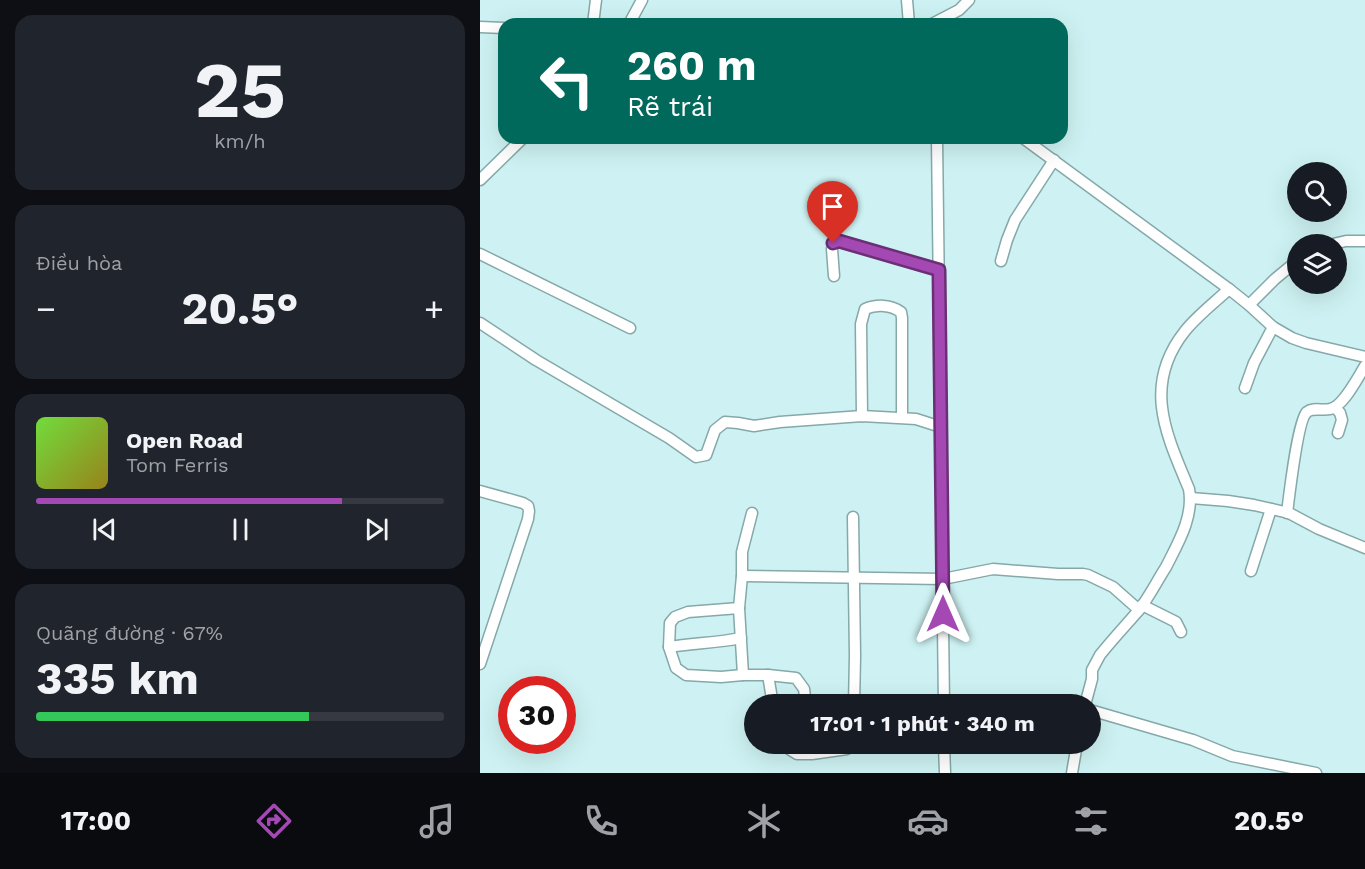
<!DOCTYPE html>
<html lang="vi">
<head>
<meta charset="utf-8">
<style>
	body { margin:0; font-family:"Work Sans",sans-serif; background:#20242c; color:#f1f3f6; height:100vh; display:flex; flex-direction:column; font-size:22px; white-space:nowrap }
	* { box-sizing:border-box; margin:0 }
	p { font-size:20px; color:#9ea1a6 }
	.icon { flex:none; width:33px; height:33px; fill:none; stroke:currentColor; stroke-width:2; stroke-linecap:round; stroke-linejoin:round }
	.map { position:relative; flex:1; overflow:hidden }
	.side { display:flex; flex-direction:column; gap:15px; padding:15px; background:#0d0f14; width:480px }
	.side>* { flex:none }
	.banner { position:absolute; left:18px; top:18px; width:570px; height:126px; border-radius:18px; box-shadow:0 6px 24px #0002; background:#00695c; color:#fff; overflow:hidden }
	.fabs { position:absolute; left:807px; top:162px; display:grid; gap:12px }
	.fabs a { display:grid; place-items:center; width:60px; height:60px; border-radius:50%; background:#171b24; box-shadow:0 6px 24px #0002; font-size:30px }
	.speed { position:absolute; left:18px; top:676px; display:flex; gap:12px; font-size:30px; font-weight:700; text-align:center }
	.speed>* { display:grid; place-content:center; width:78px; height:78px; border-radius:50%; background:#171b24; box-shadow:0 6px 24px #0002; line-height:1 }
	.speed .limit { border:9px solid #d22; background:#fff; color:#111 }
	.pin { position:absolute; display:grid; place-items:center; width:51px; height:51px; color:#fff; margin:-62px -26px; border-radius:50% 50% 50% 0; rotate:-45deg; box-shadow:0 0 6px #0007 }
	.pin .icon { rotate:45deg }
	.me { position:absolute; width:66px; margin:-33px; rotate:0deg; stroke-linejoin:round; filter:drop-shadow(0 0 4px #0008) }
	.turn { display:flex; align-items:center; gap:21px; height:126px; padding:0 30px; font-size:27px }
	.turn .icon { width:78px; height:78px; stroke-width:2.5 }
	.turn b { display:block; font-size:42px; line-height:51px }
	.big { font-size:45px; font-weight:700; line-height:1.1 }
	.side .card { flex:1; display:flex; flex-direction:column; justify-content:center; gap:9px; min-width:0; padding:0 21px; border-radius:18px; background:#20242c }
	.side .dial { align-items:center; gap:0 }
	.dial b { font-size:78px; line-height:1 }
	.song { display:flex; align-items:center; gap:18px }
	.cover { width:72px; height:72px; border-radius:9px; background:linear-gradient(135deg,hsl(100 70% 55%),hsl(50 70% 35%)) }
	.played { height:6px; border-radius:3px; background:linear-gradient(90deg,#a449b4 75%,#363941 75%) }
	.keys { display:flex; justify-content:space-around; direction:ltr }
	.heat { display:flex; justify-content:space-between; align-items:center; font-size:33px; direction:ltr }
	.charge { height:9px; border-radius:4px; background:linear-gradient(90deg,#34c759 67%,#363941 0) }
	.trip { position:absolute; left:264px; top:694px; width:357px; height:60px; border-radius:30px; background:#171b24; box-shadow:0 6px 24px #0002; font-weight:700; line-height:60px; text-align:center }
	.tab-bar { display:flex; height:96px; justify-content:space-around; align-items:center; background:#090b0e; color:#9ea1a6 }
	.tab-bar .icon { width:42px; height:42px }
	.tab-bar .active { color:#a449b4 }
	.tab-bar b { font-size:27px; color:#f1f3f6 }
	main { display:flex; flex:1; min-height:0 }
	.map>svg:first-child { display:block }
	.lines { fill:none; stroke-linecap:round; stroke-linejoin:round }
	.minor-casing { stroke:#85a8a8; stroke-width:13 }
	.minor { stroke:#fff; stroke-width:10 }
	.route-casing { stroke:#6b2f75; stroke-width:15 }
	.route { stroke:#a449b4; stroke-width:10 }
</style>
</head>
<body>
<main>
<section class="side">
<div class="card dial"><b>25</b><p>km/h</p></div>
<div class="card"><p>Điều hòa</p>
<div class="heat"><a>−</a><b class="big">20.5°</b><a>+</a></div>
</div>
<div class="card">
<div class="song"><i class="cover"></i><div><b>Open Road</b><p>Tom Ferris</p></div></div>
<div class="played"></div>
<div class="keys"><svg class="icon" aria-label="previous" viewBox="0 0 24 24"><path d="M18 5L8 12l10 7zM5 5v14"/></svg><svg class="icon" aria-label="pause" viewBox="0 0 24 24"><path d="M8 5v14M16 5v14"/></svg><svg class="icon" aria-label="next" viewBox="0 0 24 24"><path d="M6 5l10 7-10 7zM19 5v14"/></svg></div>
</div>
<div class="card"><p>Quãng đường · 67%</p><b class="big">335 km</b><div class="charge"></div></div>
</section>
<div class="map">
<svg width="885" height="773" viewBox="0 0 885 773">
	<rect width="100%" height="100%" fill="#cef2f3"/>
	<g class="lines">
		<g class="minor-casing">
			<g id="minor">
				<polyline points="427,0 429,24"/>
				<polyline points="113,24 116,0"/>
				<polyline points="149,24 162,0"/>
				<polyline points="452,24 479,10 489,0"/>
				<polyline points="0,27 24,28"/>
				<polyline points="457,138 464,705"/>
				<path d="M543,138L749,289C734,303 717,316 705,331C662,385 686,434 709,489C714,517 698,543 686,567C677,581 669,597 659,610C646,625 632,640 620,655L612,670V679L605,705"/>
				<polyline points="0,180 43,138"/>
				<polyline points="853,244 866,241 885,241"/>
				<polyline points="0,254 150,328"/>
				<polyline points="521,261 527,240 535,220 574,160"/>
				<polyline points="354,276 352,249 353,243 359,241 459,270"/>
				<polyline points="749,289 769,305 793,327 812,338 826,343 885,357"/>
				<polyline points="769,305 795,279 818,260"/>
				<polyline points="0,323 56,360 189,438 216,457 226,455 235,430 245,422 258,423 274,426 300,422 382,416 436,419 461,427"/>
				<polyline points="765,388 774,363 793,327"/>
				<polyline points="855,407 860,413 862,420 858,433"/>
				<path d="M382,416L381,324L385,309C397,304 411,305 421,312L422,318V417"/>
				<polyline points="0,491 43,503 48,506 49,511 48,519 0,664"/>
				<polyline points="711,498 748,501 774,505 809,513 839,529 885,548"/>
				<path d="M807,513C809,497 818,419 827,412C833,407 843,411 850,409C863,407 878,377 885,366"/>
				<polyline points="373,517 375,656 374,705"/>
				<polyline points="771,571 791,509"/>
				<polyline points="262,576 463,579 513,569 578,574 603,574 608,575 633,587 659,610"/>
				<polyline points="662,605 696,622 701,632"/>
				<polyline points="259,608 208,612 195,617 190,623 189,647 196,668 206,675 241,677 263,675 288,675 316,678 324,689 326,705"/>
				<path d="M189,647C213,643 237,643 261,638"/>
				<polyline points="263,675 259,608 262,576 262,552 272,513"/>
				<polyline points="288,675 293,705"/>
				<polyline points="610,710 713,740 752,756 836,773"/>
				<polyline points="301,744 317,754 332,754 367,749 371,744"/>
				<polyline points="464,744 465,773"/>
				<polyline points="592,773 597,744"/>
			</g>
		</g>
		<use href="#minor" class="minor"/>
	</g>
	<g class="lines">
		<g class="route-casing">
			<polyline id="route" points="353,243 359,241 459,270 463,614"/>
		</g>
		<use href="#route" class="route"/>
	</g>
</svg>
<div class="fabs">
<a><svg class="icon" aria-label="search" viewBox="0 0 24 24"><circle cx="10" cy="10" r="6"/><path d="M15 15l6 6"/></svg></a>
<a><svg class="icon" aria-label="layers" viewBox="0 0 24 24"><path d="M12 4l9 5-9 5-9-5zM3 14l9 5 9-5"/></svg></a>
</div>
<div class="speed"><div class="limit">30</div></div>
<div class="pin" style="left:353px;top:243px;background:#d93025"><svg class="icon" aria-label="arrive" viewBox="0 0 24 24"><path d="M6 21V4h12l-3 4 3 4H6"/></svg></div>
<svg class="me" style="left:463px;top:614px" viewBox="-20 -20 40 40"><path d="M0-17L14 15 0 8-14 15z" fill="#a449b4" stroke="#fff" stroke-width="4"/></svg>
<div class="trip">17:01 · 1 phút · 340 m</div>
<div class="banner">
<div class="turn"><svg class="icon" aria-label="left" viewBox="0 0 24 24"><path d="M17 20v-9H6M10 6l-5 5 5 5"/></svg><div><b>260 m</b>Rẽ trái</div></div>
</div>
</div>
</main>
<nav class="tab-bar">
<b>17:00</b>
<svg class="icon active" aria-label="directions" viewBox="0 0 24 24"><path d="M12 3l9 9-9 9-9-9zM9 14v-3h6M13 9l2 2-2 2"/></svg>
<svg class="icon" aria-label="music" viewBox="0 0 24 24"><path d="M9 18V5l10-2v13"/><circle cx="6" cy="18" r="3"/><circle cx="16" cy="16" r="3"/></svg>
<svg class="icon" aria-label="phone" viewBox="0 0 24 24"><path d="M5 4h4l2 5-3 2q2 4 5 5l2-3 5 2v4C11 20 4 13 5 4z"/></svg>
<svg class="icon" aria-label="climate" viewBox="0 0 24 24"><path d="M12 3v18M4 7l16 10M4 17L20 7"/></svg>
<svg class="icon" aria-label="car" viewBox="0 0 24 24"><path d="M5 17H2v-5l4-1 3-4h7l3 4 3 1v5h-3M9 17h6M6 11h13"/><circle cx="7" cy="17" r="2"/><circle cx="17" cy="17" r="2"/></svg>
<svg class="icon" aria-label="filters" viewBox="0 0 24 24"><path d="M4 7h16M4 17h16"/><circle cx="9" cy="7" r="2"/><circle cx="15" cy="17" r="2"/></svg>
<b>20.5°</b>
</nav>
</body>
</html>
